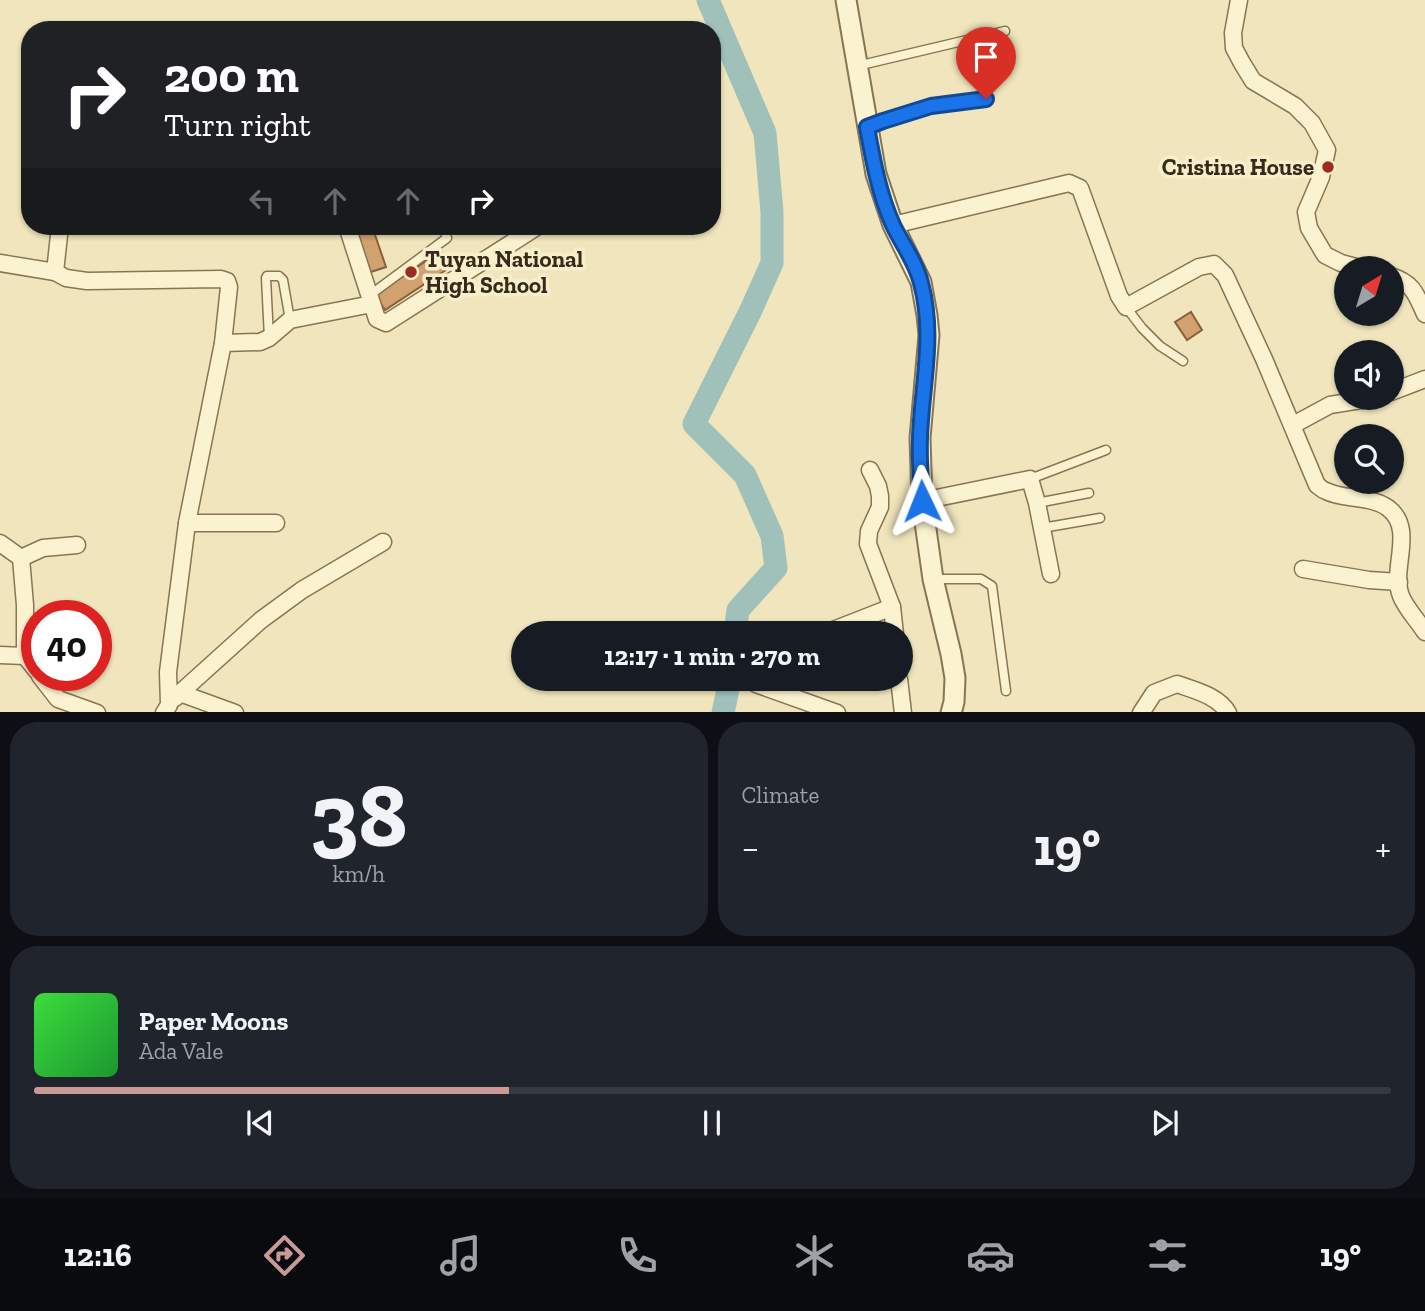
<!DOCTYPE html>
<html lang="en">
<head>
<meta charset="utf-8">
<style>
	body { margin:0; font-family:"Zilla Slab",serif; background:#20242c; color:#f1f3f6; height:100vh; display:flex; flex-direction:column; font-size:26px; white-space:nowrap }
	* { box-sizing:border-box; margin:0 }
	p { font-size:23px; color:#9ea1a6 }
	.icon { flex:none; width:38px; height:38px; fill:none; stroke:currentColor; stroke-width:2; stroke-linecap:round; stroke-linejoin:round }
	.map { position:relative; height:712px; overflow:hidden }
	.panel { display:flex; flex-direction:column; gap:10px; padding:10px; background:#0d0f14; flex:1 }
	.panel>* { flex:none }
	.top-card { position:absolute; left:21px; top:21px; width:700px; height:214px; border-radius:28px; box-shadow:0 2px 5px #0004; background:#202124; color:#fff; overflow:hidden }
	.needle { width:46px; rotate:38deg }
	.buttons { position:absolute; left:1334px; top:256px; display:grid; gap:14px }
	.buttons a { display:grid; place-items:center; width:70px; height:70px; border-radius:50%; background:#171b24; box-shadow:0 2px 5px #0004; font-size:35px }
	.speed { position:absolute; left:21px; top:600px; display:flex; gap:14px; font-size:35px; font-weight:700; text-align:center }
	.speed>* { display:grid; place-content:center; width:91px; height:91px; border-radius:50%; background:#171b24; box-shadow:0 2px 5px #0004; line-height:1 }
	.speed .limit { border:10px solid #d22; background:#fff; color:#111 }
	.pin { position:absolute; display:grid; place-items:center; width:60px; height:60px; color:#fff; margin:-72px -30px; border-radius:50% 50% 50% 0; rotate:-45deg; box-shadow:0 0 7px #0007 }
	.pin .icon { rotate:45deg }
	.me { position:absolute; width:77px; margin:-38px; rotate:358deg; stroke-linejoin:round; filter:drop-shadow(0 0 5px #0008) }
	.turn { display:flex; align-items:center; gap:24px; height:147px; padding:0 28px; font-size:32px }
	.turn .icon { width:91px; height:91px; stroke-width:2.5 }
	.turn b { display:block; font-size:49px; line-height:60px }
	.lanes { display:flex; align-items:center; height:66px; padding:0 28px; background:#0003; justify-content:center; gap:35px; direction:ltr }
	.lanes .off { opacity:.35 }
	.big { font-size:52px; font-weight:700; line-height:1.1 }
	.panel .widget { flex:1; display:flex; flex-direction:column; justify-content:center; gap:10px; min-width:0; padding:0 24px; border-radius:28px; background:#20242c }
	.panel .dial { align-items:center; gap:0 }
	.dial b { font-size:91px; line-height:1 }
	.song { display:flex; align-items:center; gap:21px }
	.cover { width:84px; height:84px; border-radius:10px; background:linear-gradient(135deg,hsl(120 70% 55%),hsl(130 70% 35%)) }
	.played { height:7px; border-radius:4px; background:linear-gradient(90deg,#ca9996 35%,#363941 35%) }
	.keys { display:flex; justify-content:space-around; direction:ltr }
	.heat { display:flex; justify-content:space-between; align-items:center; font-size:38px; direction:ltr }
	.panel .tiles { flex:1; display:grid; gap:10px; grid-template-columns:1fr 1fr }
	.widget:last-child { grid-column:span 2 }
	.trip { position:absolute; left:511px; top:621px; width:402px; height:70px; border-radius:35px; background:#171b24; box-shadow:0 2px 5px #0004; font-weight:700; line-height:70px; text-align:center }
	.menu { display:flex; height:112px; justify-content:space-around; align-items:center; background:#090b0e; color:#9ea1a6 }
	.menu .icon { width:49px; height:49px }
	.menu .active { color:#ca9996 }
	.menu b { font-size:32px; color:#f1f3f6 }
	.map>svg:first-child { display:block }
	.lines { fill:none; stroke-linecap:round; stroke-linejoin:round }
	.river { stroke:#a0c1ba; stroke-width:23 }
	.building { fill:#d1a16f; stroke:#896039; stroke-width:2 }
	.service-casing { stroke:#887554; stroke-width:11 }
	.minor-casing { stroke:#887554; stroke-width:19 }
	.tertiary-casing { stroke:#887554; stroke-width:23 }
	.service { stroke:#fbf2cf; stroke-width:8 }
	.minor { stroke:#fbf2cf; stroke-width:16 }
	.tertiary { stroke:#fbf2cf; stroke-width:19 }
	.route-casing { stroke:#114b97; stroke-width:18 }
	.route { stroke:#1a73e8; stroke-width:12 }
	.poi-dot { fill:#9b2c21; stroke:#f7efcb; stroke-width:2.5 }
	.labels { text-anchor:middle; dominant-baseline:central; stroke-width:7; stroke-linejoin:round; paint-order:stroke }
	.poi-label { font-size:23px; font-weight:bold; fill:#362b1a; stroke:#f7efcb; text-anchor:end }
</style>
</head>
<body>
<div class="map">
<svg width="1425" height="713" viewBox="0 0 1425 713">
	<rect width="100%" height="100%" fill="#f0e5bc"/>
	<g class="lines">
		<g class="river">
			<polyline points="708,0 765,133 772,212 772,263 751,310 694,424 745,475 772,536 776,568 738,610 735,634"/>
			<polyline points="723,713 730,679"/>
		</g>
	</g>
	<g class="building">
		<polygon points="363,226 372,226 386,267 368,273 353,229"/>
		<polygon points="441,251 452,266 385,310 375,295"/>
		<polygon points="1191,312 1202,330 1187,340 1175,322"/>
	</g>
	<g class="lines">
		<g class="service-casing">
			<g id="service">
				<polyline points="857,66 1005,31"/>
				<polyline points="867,127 883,121 931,106 986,99"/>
				<polyline points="370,295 447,238 443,226"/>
				<polyline points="1126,307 1142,328 1160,346 1183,361"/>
				<polyline points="269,338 266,278 267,276 279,276 283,280 290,320"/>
				<polyline points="1030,479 1106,450"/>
				<polyline points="1037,503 1089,493"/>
				<polyline points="1042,528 1100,518"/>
				<polyline points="933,579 981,579 992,586 1006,691"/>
			</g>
		</g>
		<g class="minor-casing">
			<g id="minor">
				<polyline points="1239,0 1233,33 1234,48 1242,63 1253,81 1295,106 1312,123 1327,150 1321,177 1306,212 1309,228 1325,255 1341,263 1360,268"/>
				<path d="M893,225L1069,183L1080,188L1119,296L1126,307L1199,267L1214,264L1225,275L1264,359L1317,485C1320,487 1322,490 1326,491C1343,500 1370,495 1388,508C1416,529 1390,569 1401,596C1405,607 1418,621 1425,632"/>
				<polyline points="347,226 377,319 386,323 538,226"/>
				<polyline points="0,263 55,272 66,278 87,281 221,279 227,281 229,287 223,343 187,523 168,672 169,705 164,713"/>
				<polyline points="55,272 60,226"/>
				<path d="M1391,276C1413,283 1416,294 1425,314"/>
				<polyline points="223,343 260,342 269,338 290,320 372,304"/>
				<polyline points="1391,392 1425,379"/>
				<polyline points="1293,425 1330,405 1379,397"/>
				<polyline points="870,470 878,486 880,496 880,507 869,531 868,544 892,607 895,634"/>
				<polyline points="922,501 1030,479 1037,503 1051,574"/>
				<polyline points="187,523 276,523"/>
				<polyline points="0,543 21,558 25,605 25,656 37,671"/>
				<polyline points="21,558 43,548 77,545"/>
				<polyline points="1303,569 1369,580 1399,582"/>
				<polyline points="823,634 892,607"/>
				<polyline points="0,655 25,656"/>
				<polyline points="40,676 58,699 97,713"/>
				<polyline points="755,679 756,684 837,713"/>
				<polyline points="899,679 903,713"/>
				<polyline points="180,693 261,620 302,590 383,542"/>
				<polyline points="175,698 180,693 235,713"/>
				<path d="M1141,713L1154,693L1177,684C1194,690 1219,696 1228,713"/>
			</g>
		</g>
		<g class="tertiary-casing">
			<polyline id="tertiary" points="846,0 876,174 893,225 921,282 927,315 929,335 920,438 922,501 933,579 951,654 955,678 954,702 951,713"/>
		</g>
		<use href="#service" class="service"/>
		<use href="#minor" class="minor"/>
		<use href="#tertiary" class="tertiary"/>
	</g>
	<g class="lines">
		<g class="route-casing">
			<path id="route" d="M922,501C921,480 919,458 920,437C922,384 935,335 921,283C916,262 902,244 893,225C879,194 873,160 867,127L883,121L931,106L986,99"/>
		</g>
		<use href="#route" class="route"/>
	</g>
	<g class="poi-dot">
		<circle cx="1328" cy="167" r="7"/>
		<circle cx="411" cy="272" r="7"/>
	</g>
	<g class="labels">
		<g class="poi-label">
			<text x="1314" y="167">Cristina House</text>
			<text x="425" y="259" text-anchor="start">Tuyan National<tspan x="425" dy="26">High School</tspan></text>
		</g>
	</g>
</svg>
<div class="buttons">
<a><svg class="needle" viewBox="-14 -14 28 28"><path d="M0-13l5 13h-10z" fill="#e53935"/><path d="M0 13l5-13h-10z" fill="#9ea1a6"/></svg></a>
<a><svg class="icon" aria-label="sound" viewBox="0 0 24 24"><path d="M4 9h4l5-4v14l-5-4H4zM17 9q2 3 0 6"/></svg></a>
<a><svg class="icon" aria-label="search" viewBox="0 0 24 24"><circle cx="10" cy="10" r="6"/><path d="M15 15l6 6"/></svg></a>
</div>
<div class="speed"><div class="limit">40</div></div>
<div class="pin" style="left:986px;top:99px;background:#d93025"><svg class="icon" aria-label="arrive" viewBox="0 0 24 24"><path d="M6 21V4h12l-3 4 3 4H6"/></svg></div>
<svg class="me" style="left:922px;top:501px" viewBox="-20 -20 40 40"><path d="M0-17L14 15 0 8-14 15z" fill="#1a73e8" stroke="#fff" stroke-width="4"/></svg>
<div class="trip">12:17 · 1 min · 270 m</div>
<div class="top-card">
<div class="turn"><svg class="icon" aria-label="right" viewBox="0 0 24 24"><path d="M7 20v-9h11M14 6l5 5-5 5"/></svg><div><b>200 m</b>Turn right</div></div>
<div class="lanes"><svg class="icon off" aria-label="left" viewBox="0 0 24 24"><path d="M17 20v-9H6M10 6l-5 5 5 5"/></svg><svg class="icon off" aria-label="ahead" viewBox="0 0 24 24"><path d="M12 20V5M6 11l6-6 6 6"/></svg><svg class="icon off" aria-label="ahead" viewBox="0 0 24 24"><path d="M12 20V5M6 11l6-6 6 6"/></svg><svg class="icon" aria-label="right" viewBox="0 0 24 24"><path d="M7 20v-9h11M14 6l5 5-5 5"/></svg></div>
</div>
</div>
<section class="panel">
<div class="tiles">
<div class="widget dial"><b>38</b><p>km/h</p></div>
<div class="widget"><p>Climate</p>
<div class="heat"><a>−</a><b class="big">19°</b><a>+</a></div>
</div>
<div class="widget">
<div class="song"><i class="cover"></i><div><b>Paper Moons</b><p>Ada Vale</p></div></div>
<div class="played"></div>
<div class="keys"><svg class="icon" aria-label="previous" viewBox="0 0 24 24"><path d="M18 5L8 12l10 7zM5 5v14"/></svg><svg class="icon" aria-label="pause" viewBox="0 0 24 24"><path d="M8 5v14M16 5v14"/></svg><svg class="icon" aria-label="next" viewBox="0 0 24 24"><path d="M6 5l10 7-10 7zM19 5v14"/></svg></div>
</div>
</div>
</section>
<nav class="menu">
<b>12:16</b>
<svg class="icon active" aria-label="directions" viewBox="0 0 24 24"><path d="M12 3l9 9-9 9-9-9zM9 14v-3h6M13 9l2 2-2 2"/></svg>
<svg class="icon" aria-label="music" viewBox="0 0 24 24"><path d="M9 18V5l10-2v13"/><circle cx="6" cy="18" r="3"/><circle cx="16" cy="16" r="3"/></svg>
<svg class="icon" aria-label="phone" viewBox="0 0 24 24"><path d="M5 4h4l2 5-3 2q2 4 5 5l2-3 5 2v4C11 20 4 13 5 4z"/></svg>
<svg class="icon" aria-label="climate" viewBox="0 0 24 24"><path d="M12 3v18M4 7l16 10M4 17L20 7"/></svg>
<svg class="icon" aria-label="car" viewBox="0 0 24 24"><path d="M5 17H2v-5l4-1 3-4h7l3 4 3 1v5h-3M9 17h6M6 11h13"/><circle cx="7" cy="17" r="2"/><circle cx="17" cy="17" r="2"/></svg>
<svg class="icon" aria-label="filters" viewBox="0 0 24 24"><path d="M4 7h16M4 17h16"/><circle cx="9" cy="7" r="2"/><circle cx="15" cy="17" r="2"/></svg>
<b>19°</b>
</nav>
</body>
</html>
